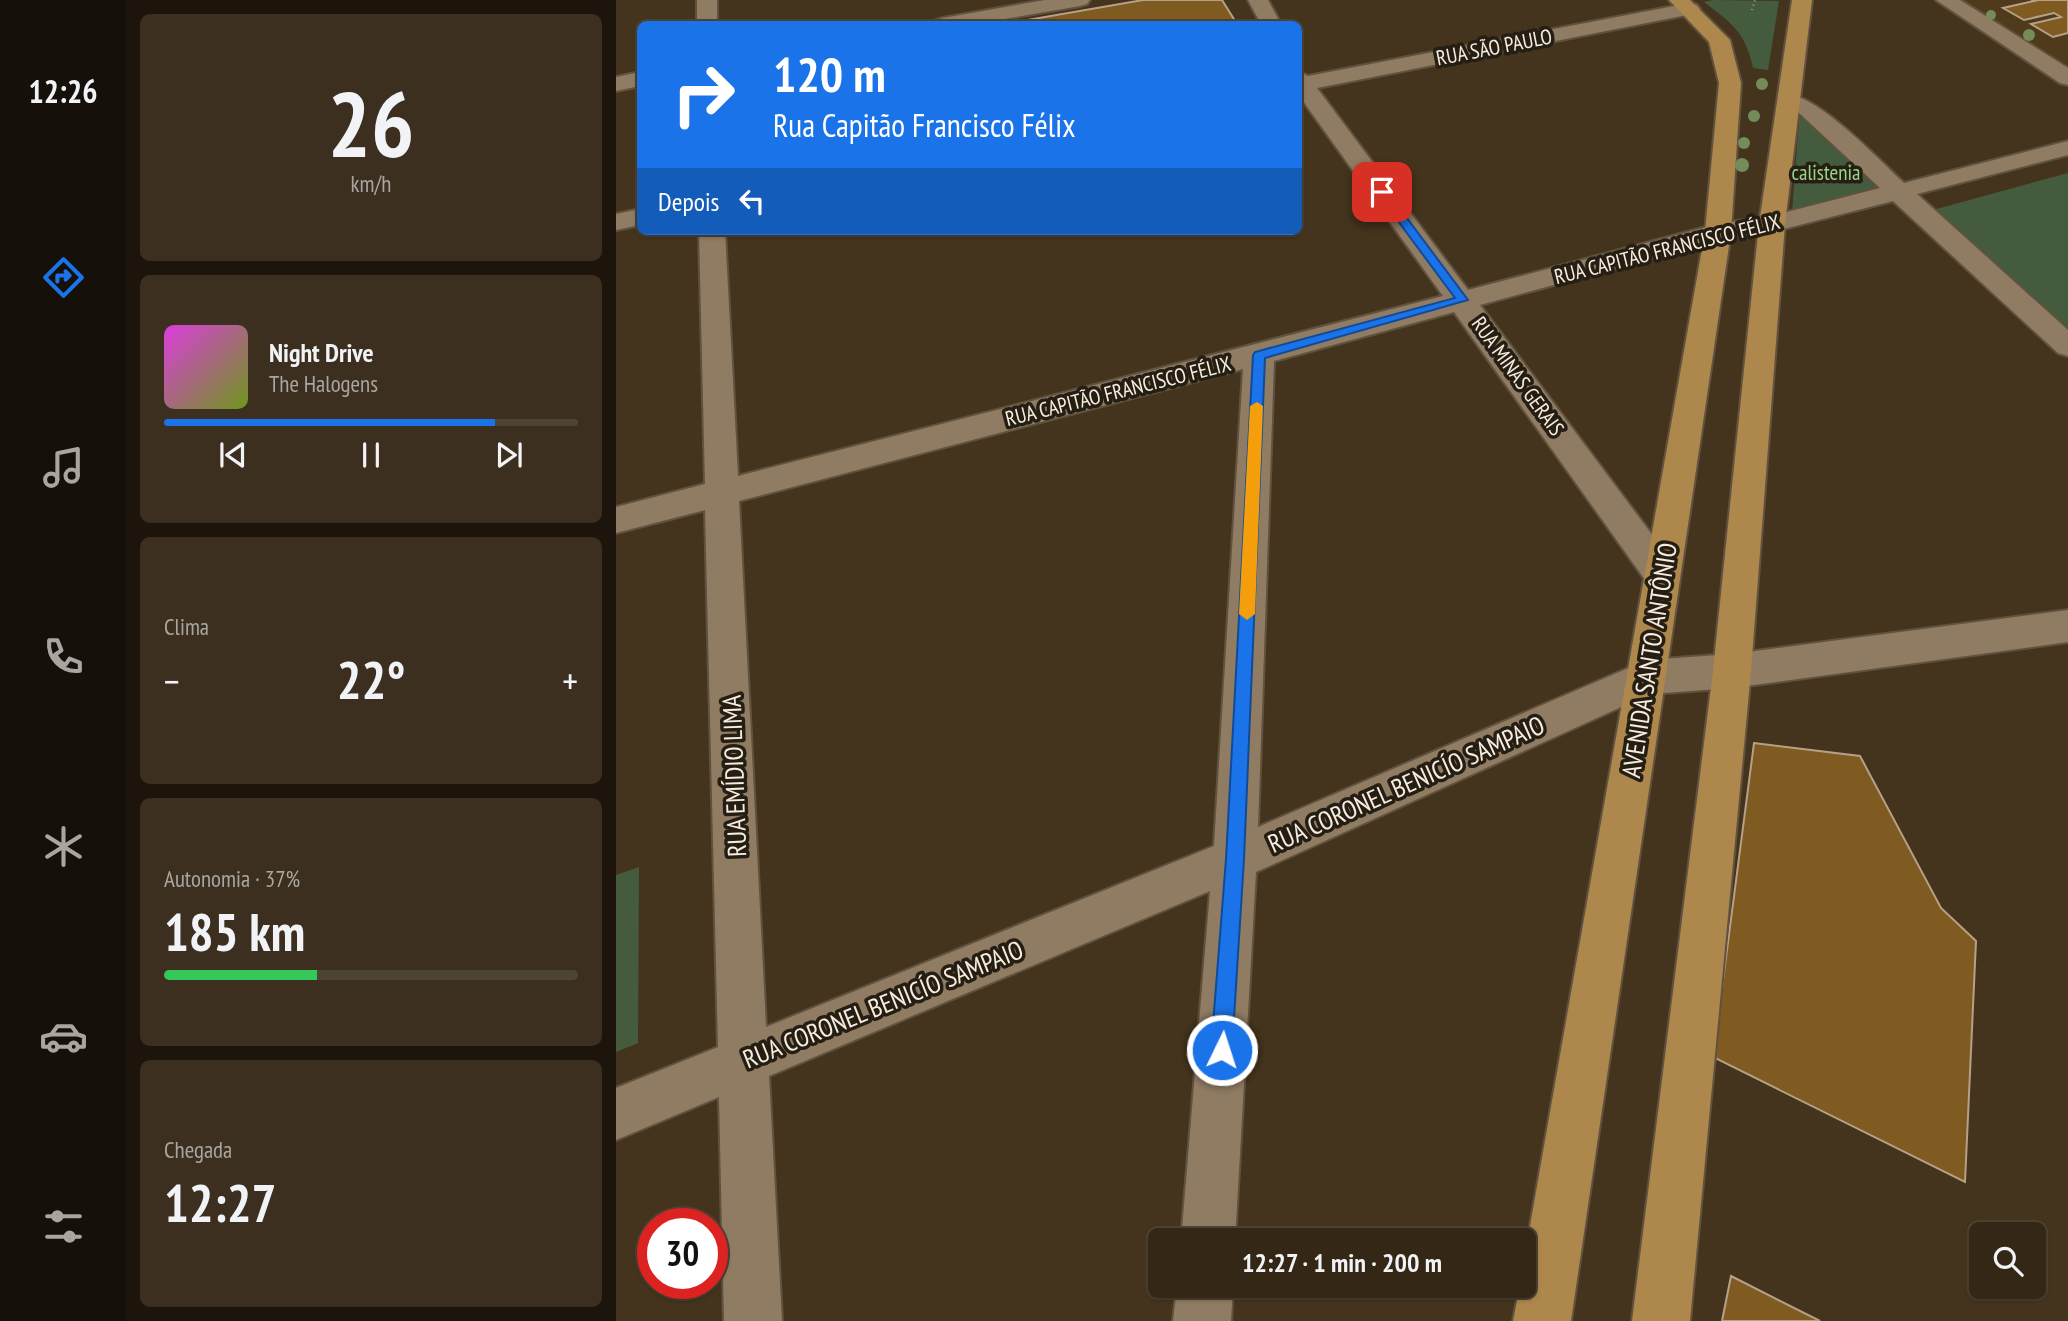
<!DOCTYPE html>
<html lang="pt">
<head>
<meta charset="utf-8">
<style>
	body { margin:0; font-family:"PT Sans Narrow",sans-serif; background:#3c2f1f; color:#f1f3f6; height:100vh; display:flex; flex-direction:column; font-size:26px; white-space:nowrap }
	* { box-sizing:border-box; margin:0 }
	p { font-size:23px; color:#a9a5a1 }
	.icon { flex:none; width:38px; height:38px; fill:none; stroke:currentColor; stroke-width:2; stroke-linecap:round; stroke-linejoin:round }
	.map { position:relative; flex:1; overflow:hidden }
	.sheet { display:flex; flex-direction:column; gap:14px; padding:14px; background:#1d150c; width:490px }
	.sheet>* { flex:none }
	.hud { position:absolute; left:21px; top:21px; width:665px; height:214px; border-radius:10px; box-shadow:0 2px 5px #0004,0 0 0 2px #4e4435; background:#1a73e8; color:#fff; overflow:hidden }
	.fabs { position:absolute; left:1353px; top:1222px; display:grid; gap:14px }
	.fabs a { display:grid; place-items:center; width:77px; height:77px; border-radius:10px; background:#342716; box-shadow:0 2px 5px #0004,0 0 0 2px #4e4435; font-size:35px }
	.speed { position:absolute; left:21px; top:1208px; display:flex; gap:14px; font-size:35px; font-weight:700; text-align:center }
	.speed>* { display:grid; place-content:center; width:91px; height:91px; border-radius:50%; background:#342716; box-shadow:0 2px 5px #0004,0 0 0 2px #4e4435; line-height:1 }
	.speed .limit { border:10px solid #d22; background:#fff; color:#111 }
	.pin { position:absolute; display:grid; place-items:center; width:60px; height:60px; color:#fff; margin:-30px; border-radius:14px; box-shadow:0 4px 10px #0006 }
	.me { position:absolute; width:77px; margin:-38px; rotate:4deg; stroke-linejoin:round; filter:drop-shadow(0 0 5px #0008) }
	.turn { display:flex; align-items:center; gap:24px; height:147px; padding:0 21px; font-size:32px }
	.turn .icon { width:91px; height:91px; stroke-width:2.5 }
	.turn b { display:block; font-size:49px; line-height:60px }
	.then { display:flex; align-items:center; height:66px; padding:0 21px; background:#0003; gap:14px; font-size:26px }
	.big { font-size:52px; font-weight:700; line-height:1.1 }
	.sheet .tile { flex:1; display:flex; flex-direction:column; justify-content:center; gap:10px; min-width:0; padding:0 24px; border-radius:10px; background:#3c2f1f }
	.sheet .dial { align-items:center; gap:0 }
	.dial b { font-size:91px; line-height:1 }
	.song { display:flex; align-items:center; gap:21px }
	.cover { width:84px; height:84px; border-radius:10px; background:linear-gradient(135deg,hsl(300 70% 55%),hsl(80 70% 35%)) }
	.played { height:7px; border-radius:4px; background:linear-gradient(90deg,#1a73e8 80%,#4e4435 80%) }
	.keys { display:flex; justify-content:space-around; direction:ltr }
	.heat { display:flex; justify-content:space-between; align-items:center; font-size:38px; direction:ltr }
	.charge { height:10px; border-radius:5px; background:linear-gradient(90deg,#34c759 37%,#4e4435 0) }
	.trip { position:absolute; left:532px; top:1228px; width:388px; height:70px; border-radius:10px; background:#342716; box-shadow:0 2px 5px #0004,0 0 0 2px #4e4435; font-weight:700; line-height:70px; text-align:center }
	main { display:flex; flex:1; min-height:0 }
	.tab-bar { display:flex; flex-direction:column; width:126px; justify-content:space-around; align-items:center; background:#151009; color:#a9a5a1 }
	.tab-bar .icon { width:49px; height:49px }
	.tab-bar .current { color:#1a73e8 }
	.tab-bar b { font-size:32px; color:#f1f3f6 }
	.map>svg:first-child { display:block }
	.built { fill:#503a1c }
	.green { fill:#445c3d }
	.building { fill:#7f5a21; stroke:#b6a187; stroke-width:2 }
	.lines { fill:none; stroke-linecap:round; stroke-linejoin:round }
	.minor-casing { stroke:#60523e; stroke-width:4 }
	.primary-casing { stroke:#60523e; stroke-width:4 }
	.path { stroke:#9f917f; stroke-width:2.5; stroke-dasharray:1 3.5; stroke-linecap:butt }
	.minor { fill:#907c63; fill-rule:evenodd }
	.primary { fill:#ad874c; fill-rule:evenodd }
	.tree { fill:#748c59 }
	.route { fill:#1a73e8; stroke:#114b97; stroke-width:2 }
	.slow { fill:#f59e0b }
	.labels { text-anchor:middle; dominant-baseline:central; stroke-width:7; stroke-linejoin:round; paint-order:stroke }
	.far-street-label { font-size:21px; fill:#f7ecdf; stroke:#251e13 }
	.far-park-label { font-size:21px; fill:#9ad48a; stroke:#251e13 }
	.street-label { font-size:26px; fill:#f7ecdf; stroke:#251e13 }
</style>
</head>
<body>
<main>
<nav class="tab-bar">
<b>12:26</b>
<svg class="icon current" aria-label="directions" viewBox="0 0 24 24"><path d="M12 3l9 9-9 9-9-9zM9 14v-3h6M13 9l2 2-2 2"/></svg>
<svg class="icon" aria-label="music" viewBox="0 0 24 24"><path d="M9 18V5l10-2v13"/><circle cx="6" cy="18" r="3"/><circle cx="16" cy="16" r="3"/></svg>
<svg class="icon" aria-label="phone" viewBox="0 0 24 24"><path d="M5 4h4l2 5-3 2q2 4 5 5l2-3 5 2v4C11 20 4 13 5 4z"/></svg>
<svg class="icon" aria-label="climate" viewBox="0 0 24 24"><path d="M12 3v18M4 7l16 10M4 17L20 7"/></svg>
<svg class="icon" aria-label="car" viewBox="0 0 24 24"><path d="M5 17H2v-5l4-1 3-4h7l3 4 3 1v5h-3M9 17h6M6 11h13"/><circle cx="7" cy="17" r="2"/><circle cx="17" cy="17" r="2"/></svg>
<svg class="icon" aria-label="filters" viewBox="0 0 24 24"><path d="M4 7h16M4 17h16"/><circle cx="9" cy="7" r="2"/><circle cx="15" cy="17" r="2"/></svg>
</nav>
<section class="sheet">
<div class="tile dial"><b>26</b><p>km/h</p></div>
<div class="tile">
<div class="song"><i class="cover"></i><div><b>Night Drive</b><p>The Halogens</p></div></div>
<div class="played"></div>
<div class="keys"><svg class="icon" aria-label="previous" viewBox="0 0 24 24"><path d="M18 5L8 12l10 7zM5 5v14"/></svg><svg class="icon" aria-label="pause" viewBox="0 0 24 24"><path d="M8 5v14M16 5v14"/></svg><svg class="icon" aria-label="next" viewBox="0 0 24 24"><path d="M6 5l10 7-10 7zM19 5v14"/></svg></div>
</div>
<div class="tile"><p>Clima</p>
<div class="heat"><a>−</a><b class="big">22°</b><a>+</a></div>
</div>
<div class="tile"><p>Autonomia · 37%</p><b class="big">185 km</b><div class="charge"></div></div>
<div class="tile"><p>Chegada</p><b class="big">12:27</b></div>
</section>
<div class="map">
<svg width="1452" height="1321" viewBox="0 0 1452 1321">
	<rect width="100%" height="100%" fill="#45341d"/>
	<polygon class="built" points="1340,0 1452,0 1452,70"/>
	<g class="green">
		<path d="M1097,0L1163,1L1152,70L1137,68C1130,33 1116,23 1088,2Z"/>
		<polygon points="1184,108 1268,187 1176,212"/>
		<polygon points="1452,173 1452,328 1317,210"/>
		<polygon points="23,867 22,1043 0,1052 0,875"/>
	</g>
	<g class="building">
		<polygon points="527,0 606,0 621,24 389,24"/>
		<polygon points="1415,0 1452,0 1452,33 1437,37 1415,24 1445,17 1438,13 1408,20 1387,8 1418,1"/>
		<polygon points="1138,743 1244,756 1325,908 1360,941 1349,1182 1097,1057"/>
		<polygon points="1115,1276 1204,1321 1106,1321"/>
	</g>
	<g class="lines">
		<g class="minor-casing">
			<g id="minor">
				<rect x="81" y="0" width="20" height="24"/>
				<polygon points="429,0 474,0 471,4 464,6 359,24 317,24 320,20 327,18"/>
				<polygon points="632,0 652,0 665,24 645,24"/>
				<polygon points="1320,0 1344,0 1452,68 1452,85 1444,83"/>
				<path d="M1074,3L1081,5L1084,9L1081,13L701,88L852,290L1102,224L1155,216L1264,188L1183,113L1166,105L1163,100L1166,95C1196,88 1264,161 1288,183L1452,141V155L1301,194L1452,330V356L1442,353L1277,201L1156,232L1104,240L864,305L1058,564L1063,574L1058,584L1045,589L1032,584L838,312L658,361L642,827L1031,660L1116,654L1452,610V642L1116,688L1034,694L640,872L619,1241H565L594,891L153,1076L166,1321H108L103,1097L0,1140V1088L102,1047L89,510L0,533V507L89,484L83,231H109L122,476L827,296L682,94V71L692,76ZM627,369L598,846L150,1027L123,501Z"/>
				<polygon points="24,72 24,86 0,91 0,77"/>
				<polygon points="24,209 24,225 0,230 0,214"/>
				<polygon points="561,1286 617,1286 615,1321 557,1321"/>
			</g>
		</g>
		<g class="primary-casing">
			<g id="primary">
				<polygon points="1053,0 1074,0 1114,40 1125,83 1115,232 955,1321 897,1321 904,1286 908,1286 908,1260 1089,232 1103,83 1093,42"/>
				<polygon points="1176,0 1196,0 1169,224 1135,671 1074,1321 1016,1321 1097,671 1143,224"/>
			</g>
		</g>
		<polyline class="path" points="1136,10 1139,0"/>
		<use href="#minor" class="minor"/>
		<use href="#primary" class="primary"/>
	</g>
	<g class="tree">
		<circle cx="1375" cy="15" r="5"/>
		<circle cx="1413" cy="35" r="6"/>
		<circle cx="1146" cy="84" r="6"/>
		<circle cx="1138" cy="116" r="6"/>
		<circle cx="1128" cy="143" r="6"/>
		<circle cx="1126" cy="165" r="7"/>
	</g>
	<polygon class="route" points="762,190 770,190 852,300 649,358 628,859 616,1050 613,1057 606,1060 598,1057 595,1050 610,859 637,355 639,352 839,298 762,194"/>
	<polygon class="slow" points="641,402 647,406 639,614 631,620 623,614 634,406"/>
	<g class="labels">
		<g class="far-street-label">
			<text transform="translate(878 47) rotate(-11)">RUA SÃO PAULO</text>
			<text transform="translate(1051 249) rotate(-14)">RUA CAPITÃO FRANCISCO FÉLIX</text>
			<text transform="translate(902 376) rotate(54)">RUA MINAS GERAIS</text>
			<text transform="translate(502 391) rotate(-14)">RUA CAPITÃO FRANCISCO FÉLIX</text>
		</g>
		<g class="far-park-label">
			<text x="1210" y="172">calistenia</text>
		</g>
		<g class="street-label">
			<text transform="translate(1033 660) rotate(-81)">AVENIDA SANTO ANTÔNIO</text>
			<text transform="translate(118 776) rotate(-92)">RUA EMÍDIO LIMA</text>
			<text transform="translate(790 784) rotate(-24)">RUA CORONEL BENICÍO SAMPAIO</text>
			<text transform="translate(267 1004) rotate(-22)">RUA CORONEL BENICÍO SAMPAIO</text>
		</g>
	</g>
</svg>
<div class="fabs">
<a><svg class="icon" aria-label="search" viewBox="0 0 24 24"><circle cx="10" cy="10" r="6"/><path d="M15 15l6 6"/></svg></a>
</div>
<div class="speed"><div class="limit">30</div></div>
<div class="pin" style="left:766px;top:192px;background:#d93025"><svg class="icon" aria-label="arrive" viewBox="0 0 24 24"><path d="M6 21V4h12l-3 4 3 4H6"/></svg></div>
<svg class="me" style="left:606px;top:1050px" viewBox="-20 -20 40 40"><circle r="17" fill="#1a73e8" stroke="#fff" stroke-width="3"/><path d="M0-11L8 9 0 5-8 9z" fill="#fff"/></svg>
<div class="trip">12:27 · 1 min · 200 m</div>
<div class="hud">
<div class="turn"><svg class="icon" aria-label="right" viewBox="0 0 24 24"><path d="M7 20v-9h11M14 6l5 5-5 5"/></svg><div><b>120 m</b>Rua Capitão Francisco Félix</div></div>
<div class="then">Depois<svg class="icon" aria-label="left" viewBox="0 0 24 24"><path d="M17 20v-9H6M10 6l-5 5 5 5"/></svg></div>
</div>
</div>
</main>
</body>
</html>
